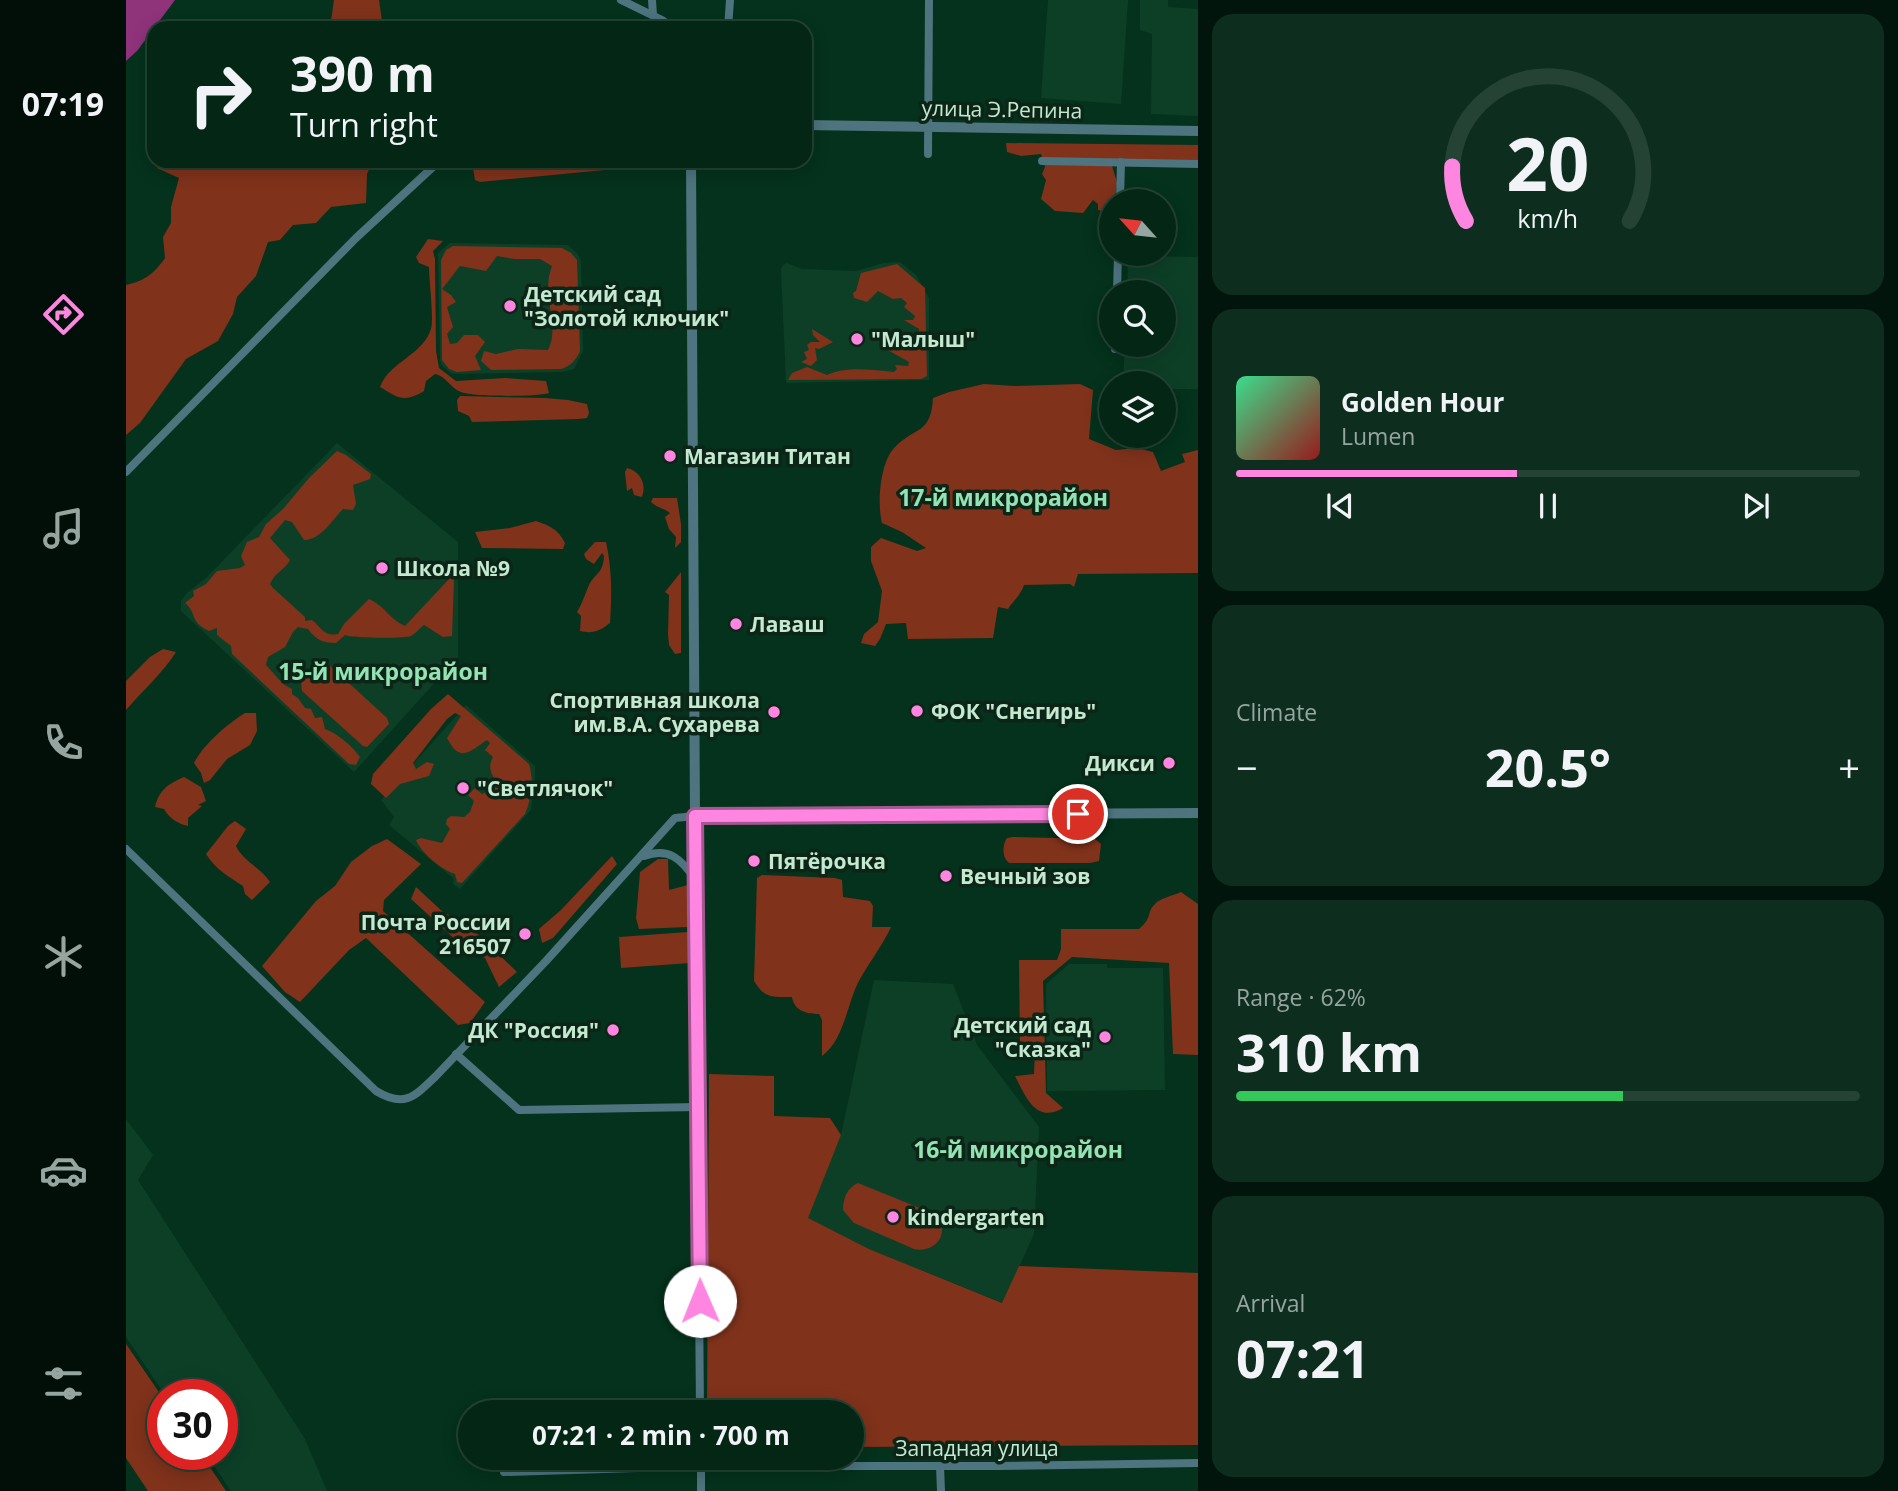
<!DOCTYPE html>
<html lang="en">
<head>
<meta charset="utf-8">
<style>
	body { margin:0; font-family:"Open Sans",sans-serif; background:#0d2e1e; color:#f1f3f6; height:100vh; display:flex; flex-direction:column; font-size:26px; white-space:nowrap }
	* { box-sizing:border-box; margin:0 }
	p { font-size:23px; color:#97a5a0 }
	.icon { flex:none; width:38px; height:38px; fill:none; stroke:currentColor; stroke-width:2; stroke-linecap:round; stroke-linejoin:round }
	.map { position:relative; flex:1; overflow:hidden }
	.panel { display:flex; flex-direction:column; gap:14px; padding:14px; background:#02150c; width:700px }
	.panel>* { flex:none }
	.hud { position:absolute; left:21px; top:21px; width:665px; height:147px; border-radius:21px; box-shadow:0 4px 18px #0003,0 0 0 2px #244334; background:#032615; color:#f1f3f6; overflow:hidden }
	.needle { width:46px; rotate:297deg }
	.controls { position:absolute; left:973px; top:189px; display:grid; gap:14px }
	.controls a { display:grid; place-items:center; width:77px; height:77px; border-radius:50%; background:#032615; box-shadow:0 4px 18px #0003,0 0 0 2px #244334; font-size:35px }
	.speed { position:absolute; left:21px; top:1379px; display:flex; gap:14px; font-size:35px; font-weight:700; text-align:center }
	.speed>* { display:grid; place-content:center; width:91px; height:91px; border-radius:50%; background:#032615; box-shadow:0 4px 18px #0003,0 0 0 2px #244334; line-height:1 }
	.speed .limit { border:10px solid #d22; background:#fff; color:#111 }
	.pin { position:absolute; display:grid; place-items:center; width:60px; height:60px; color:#fff; margin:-30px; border:4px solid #fff; border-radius:50%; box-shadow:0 2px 7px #0007 }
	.me { position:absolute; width:77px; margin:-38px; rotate:359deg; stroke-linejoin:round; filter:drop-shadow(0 0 5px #0008) }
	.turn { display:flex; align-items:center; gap:24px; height:147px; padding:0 28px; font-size:32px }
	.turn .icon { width:91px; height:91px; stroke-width:2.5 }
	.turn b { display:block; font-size:49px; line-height:60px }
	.big { font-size:52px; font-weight:700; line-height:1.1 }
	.panel .widget { flex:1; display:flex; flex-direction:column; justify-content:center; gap:10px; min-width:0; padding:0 24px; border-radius:21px; background:#0d2e1e }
	.panel .dial { align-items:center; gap:0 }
	.dial svg { height:182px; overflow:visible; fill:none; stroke:#244334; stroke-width:7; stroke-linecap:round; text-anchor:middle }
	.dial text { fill:#f1f3f6; stroke:none }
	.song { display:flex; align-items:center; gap:21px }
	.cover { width:84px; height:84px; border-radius:10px; background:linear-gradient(135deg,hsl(150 70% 55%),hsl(0 70% 35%)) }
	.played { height:7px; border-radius:4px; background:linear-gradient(90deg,#fe86e1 45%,#244334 45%) }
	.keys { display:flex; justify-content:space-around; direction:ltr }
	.heat { display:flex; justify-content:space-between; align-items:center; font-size:38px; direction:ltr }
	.charge { height:10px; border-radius:5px; background:linear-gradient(90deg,#34c759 62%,#244334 0) }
	.trip { position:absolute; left:332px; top:1400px; width:406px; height:70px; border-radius:35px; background:#032615; box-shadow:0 4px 18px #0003,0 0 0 2px #244334; font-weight:700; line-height:70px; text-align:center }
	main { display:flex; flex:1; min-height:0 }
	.menu { display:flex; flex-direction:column; width:126px; justify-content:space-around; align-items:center; background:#010f08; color:#97a5a0 }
	.menu .icon { width:49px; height:49px }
	.menu .current { color:#fe86e1 }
	.menu b { font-size:32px; color:#f1f3f6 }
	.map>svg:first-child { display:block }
	.built { fill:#0d3f27 }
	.green { fill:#80321b }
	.water { fill:#8f337b }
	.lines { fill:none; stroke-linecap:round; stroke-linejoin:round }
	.minor { stroke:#4d747f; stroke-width:8 }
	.tertiary { stroke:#4d747f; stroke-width:10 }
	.route-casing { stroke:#a55792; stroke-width:18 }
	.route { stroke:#fe86e1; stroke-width:12 }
	.poi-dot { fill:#fe86e1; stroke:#0c2517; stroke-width:2.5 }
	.labels { text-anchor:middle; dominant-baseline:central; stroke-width:7; stroke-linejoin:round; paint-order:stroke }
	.street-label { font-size:21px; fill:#c3e9d1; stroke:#0c2517 }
	.poi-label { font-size:21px; font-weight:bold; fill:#c3e9d1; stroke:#0c2517; text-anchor:start }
	.neighbourhood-label { font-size:23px; font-weight:bold; fill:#93e4b4; stroke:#0c2517 }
</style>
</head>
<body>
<main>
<nav class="menu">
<b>07:19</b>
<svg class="icon current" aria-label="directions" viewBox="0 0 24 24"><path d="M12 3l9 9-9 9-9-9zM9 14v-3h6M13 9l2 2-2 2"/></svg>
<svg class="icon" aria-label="music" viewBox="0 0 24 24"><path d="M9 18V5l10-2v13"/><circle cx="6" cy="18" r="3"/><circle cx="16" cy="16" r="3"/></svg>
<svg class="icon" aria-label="phone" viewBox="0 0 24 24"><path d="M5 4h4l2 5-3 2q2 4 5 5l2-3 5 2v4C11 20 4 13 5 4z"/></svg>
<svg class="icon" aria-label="climate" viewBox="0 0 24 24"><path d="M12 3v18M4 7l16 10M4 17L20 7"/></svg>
<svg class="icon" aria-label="car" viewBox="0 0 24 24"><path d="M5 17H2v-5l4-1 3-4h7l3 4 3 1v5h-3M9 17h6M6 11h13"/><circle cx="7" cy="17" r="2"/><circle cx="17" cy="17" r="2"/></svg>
<svg class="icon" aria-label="filters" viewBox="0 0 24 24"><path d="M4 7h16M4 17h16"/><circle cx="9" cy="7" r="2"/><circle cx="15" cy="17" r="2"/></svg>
</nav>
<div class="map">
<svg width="1072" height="1491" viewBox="0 0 1072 1491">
	<rect width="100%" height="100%" fill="#04321c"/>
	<g class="built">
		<polygon points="922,0 1002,0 995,104 915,98"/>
		<polygon points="1014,0 1042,0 1042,7 1072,9 1072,116 1025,114 1026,34 1014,30"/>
		<polygon points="324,243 442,245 451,253 455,261 457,351 448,369 436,372 326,374 316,366 314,360 312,253"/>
		<polygon points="1008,256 1072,257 1072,389 1038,389 1038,383 997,383 999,345 1038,345 1038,292 1001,292 1002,263"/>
		<polygon points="774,262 790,275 803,298 803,380 660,383 655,269 657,265 661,263 676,269 730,271 757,263"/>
		<polygon points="211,443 332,542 332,657 228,772 55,611 55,601 61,593 81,577"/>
		<polygon points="340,705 409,766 409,777 405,810 334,889 327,884 328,879 263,825 268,817 255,800"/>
		<polygon points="943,964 981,964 981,968 1037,968 1039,1090 921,1091 920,984"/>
		<polygon points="748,980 827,984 851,1045 913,1127 908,1234 877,1303 743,1249 681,1218 715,1135"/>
		<polygon points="0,1119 27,1155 12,1180 179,1439 201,1491 105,1491 80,1454 96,1454 96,1395 39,1395 0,1337"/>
	</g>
	<g class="green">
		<polygon points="208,0 253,0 257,28 204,28"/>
		<polygon points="880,143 1072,145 1072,167 986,166 991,182 989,201 985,201 985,213 972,210 972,204 967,200 957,213 929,211 915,199 920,180 916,174 919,167 915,154 895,156 881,152"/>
		<path d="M35,161H84L92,167L116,161H247L241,174L240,203L205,207L190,223L167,225L154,240L142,242L130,276L111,297L107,314L92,341L60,359L14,423L0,435V285C18,281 28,274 39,258L37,237L45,223V207L53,178L31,168Z"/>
		<polygon points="478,164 479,170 354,182 349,180 347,168"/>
		<path d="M302,239L317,241L307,251L309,259L310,351L313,368L330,381L379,378L420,381L423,393C410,397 348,397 335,392C324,388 320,376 309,374L300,381L298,391C278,403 272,398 254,387C263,362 297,355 305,329C308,318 303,280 303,267L293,263L290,257Z"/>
		<path d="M327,246L436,248L445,253L451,260L454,351C450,360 445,366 435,369L365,370L355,361L358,351L370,354L392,349L422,350C435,324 414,296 426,266L414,259H388L371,256L360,271L334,266L316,289L325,295L330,302L321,307L327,327L321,334L324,344L331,343L338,335H352L359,342L349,356L355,370L331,372L323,369L316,360L315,260L320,250Z"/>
		<path d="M771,264L799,288L801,376L795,379L662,380L666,373L681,367L701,375C721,366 746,370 768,372L771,369L769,365L782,366L783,362L760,349L783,350L793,335V329L778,320H787L789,316L778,307L781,303L775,298L767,299L752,291L741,302L728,298L727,293L730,291L735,273Z"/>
		<polygon points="686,329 707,342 693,349 689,348 691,360 685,366 675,362 681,359 678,352 683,350 681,345 685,342 694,342 687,335"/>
		<path d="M858,384L888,386L954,384L967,390L963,439L990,450L1011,448L1027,452L1035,471L1059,462L1056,454L1072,450V573L952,574L948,587L944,584L898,585C893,598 889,598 882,609L872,607L867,638L782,639L780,623L760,624L754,639L749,646L735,643L738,634L752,622L756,591L745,561V547L755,538L791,551L800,548L776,532L756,523C751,504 754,463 768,448C789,426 805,435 807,398L823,392Z"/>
		<polygon points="334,396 419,398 442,400 461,404 463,413 461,418 452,419 346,422 343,416 332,411 331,400"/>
		<path d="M211,451L220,455L245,474L244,479L227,485L230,504L227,510L217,509C206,520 195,540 178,540L166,522L159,520L144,538L164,560C159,570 149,572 144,584L147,588L179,617V621L186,620C196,628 198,637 212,634L218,624L243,599C258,605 264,620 279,626L324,578L328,579L326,636L317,637L298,625C294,628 289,634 285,636C278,639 225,638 219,635L210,643C197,643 190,640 182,629L172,627L167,632L159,647L142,657L140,665L157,684L166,689V694L172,698L179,708L185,709L189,718L196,717L199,729C211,733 226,746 234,757L230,765L223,764L106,654L105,646L91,635V628L83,631C63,622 71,612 59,603L68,596L67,591L80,584L91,571L114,568L119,565L115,556L121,542L133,537L140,524L157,509L183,478Z"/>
		<path d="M501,468C514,471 521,484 516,497L508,495L506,488L501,491L499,472Z"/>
		<path d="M527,498H551L555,524V542L549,548L550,537L543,529L539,517L544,513C538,508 531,508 525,502Z"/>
		<path d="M410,521C424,526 432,529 439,543L437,549L356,548L349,532L384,528Z"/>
		<path d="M469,542H480C486,568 486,597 484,623C474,631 467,634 454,631L455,616L451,612C456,604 459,594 463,585C469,573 477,574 478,556L476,553L468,564L460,559L458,554Z"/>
		<polygon points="555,572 555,653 549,654 543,645 542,634 543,595 539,592"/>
		<path d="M37,649L50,652C37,673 17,690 0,710V681L24,657Z"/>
		<polygon points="194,662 201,663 261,718 263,724 241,747 237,746 176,691 175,679"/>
		<path d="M322,694L403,764C408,780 406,798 399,814L336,883L331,882L329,874C316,870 295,853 290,840L295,838L316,843L324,829L320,824L321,819L325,816L338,817L344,812L348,801L342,795L349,788L356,794L360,792L370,781C364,772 362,767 367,757L359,750L364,743L361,740C344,751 334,764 321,738L335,716L329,713L321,719L287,763L290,769L301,762L308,764L303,776L274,784L260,798L245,784L247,774L305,709Z"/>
		<path d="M119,713H130L131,731L124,745L101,759L84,780L78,783L75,773L68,763C78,744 100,725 119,713Z"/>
		<path d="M58,777L75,787L80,801L72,805L76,806L62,818V826C52,824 43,818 38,809L29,807C33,790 42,784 58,777Z"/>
		<path d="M109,821L120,829L110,846C117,861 135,868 144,882L126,900L119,894L117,886C102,876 90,870 80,854L102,826Z"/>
		<path d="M887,837L969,839L975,844L973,861L964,863H883C876,858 876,845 881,838Z"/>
		<polygon points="261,839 295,864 258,900 257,911 359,1002 344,1023 332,1025 240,938 223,950 174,1002 159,992 136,966 190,901 209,886 225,862 246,846"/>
		<polygon points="486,856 491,864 427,938 416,943 413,929 435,910"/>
		<polygon points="532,859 542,859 543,890 562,885 562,927 513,929 510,918 514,872"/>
		<path d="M636,875L709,878L716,880L717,897L744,901L747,906L746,927H765C756,946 745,960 734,979C721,1002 719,1039 696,1056V1020L693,1014C681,1014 668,1011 666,997C646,997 639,999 628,981L631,878Z"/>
		<polygon points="290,887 318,913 337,920 391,972 373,987 359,958 343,952 285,899"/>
		<path d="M1055,892L1072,904V1055L1047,1054L1043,963L946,957L917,981L920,1093L937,1108C910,1124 900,1097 889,1076L908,1074L909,1050L894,1046L893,960H931L935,949V929H1013C1027,917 1020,914 1028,905C1034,898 1046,896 1055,892Z"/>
		<polygon points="562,932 564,963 495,968 493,937"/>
		<polygon points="583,1074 648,1076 648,1116 704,1118 715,1135 682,1218 743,1249 876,1303 893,1266 1072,1273 1072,1445 726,1447 726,1412 581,1412"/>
		<path d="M732,1183L806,1213C827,1228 812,1254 788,1249L728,1223L717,1210C717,1198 721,1188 732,1183Z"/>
		<polygon points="0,1344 37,1398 37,1454 75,1454 100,1491 22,1491 0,1458"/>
	</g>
	<polygon class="water" points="0,0 49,0 11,51 0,61"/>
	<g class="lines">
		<g class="minor">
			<polyline points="495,0 536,20 547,28"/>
			<polyline points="526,0 527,15"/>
			<polyline points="545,27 572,28"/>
			<polyline points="602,28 604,0"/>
			<polyline points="802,154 803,0"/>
			<polyline points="916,161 1072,164"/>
			<polyline points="994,201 995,162"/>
			<polyline points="991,292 992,254"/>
			<polyline points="989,349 989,345"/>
			<polyline points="0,472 230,238 308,166 444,161"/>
			<path d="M0,849L250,1091C278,1108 288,1097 309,1077L420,961L549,818L569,816L574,1412"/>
			<path d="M518,856C543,847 555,859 569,879"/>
			<polyline points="330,1054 393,1110 572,1107"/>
			<polyline points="575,1458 575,1491"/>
			<polyline points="814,1466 815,1491"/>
			<polyline points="378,1472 575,1466 872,1466 1072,1463"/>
		</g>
		<g class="tertiary">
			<polyline points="679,125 1072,131"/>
			<polyline points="565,161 569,816 1072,813"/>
		</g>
	</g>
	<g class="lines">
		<g class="route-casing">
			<polyline id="route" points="574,1301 569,816 952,814"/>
		</g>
		<use href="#route" class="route"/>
	</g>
	<g class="poi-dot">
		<circle cx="384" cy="306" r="7"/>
		<circle cx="731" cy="339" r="7"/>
		<circle cx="544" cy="456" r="7"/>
		<circle cx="256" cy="568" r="7"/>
		<circle cx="610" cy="624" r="7"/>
		<circle cx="791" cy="711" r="7"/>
		<circle cx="648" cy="712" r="7"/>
		<circle cx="1043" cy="763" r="7"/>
		<circle cx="337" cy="788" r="7"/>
		<circle cx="628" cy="861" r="7"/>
		<circle cx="820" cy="876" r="7"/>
		<circle cx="399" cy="934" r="7"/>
		<circle cx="487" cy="1030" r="7"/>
		<circle cx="979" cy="1037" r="7"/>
		<circle cx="767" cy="1217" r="7"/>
	</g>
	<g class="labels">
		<g class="street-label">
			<text transform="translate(876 109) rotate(1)">улица Э.Репина</text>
			<text x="851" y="1448">Западная улица</text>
		</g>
		<g class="poi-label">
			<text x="398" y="294">Детский сад<tspan x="398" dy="24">"Золотой ключик"</tspan></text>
			<text x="745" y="339">"Малыш"</text>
			<text x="558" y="456">Магазин Титан</text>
			<text x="270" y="568">Школа №9</text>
			<text x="624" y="624">Лаваш</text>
			<text x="634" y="700" text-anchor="end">Спортивная школа<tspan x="634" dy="24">им.В.А. Сухарева</tspan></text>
			<text x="805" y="711">ФОК "Снегирь"</text>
			<text x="1029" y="763" text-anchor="end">Дикси</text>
			<text x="351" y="788">"Светлячок"</text>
			<text x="642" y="861">Пятёрочка</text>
			<text x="834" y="876">Вечный зов</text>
			<text x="385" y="922" text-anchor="end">Почта России<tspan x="385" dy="24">216507</tspan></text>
			<text x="965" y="1025" text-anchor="end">Детский сад<tspan x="965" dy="24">"Сказка"</tspan></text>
			<text x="473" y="1030" text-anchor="end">ДК "Россия"</text>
			<text x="781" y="1217">kindergarten</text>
		</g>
		<g class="neighbourhood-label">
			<text x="877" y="497">17-й микрорайон</text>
			<text x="257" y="671">15-й микрорайон</text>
			<text x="892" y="1149">16-й микрорайон</text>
		</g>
	</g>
</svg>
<div class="controls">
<a><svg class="needle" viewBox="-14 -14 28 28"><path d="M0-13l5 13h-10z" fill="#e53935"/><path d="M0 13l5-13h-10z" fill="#97a5a0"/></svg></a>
<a><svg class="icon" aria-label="search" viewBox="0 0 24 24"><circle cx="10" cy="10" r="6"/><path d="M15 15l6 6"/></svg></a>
<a><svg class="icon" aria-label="layers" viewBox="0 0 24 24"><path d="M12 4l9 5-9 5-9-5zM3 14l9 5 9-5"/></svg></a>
</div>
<div class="speed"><div class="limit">30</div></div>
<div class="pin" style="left:952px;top:814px;background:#d93025"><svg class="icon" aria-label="arrive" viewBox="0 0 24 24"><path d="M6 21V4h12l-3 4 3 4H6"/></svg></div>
<svg class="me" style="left:574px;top:1301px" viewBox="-20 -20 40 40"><circle r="19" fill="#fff"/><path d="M0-13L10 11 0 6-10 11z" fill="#fe86e1"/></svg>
<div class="trip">07:21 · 2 min · 700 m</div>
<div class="hud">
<div class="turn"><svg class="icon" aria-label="right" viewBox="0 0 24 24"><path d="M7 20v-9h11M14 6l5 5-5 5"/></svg><div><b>390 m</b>Turn right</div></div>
</div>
</div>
<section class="panel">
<div class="widget dial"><svg viewBox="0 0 100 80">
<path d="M14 69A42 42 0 1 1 86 69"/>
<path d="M14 69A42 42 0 0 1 8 45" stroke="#fe86e1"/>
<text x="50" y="56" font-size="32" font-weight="700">20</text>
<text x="50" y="72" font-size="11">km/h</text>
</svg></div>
<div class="widget">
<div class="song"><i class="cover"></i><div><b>Golden Hour</b><p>Lumen</p></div></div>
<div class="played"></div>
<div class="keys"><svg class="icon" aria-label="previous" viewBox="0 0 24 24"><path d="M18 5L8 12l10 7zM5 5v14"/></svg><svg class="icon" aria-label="pause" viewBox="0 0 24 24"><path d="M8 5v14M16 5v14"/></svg><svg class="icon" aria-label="next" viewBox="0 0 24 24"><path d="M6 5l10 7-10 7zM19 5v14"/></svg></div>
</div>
<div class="widget"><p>Climate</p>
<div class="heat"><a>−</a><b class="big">20.5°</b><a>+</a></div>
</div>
<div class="widget"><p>Range · 62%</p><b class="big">310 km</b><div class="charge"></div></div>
<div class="widget"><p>Arrival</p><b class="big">07:21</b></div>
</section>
</main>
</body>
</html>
